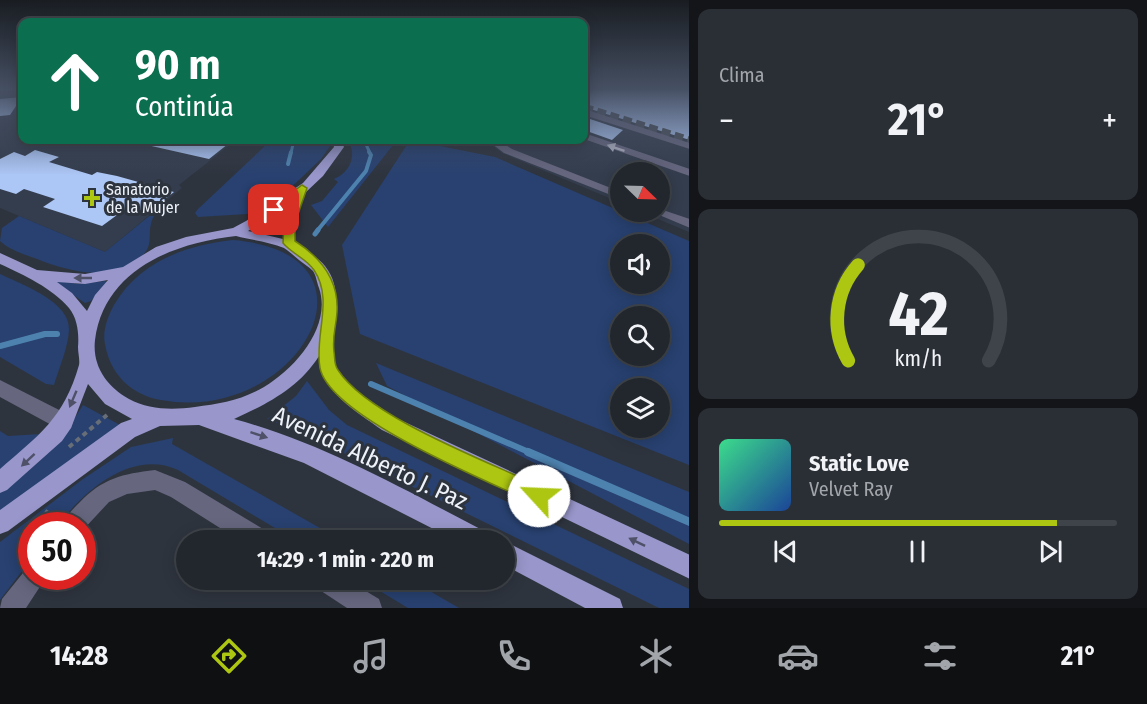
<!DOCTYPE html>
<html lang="es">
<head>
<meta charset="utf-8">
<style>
	body { margin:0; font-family:"Fira Sans Condensed",sans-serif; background:#2a2f36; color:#f1f3f6; height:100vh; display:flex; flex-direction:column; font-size:22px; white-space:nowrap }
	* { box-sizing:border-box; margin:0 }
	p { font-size:20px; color:#a2a5aa }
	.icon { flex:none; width:33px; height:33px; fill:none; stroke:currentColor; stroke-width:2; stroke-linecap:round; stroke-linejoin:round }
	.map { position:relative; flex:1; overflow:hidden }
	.sheet { display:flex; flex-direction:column; gap:9px; padding:9px; background:#131519; width:458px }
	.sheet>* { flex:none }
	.guide { position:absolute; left:18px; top:18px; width:570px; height:126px; border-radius:12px; box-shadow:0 3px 15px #0003,0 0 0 2px #3f444a; background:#0b6e4f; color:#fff; overflow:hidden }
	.needle { width:39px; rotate:113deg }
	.fabs { position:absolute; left:610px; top:162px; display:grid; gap:12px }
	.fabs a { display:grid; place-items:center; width:60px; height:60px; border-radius:50%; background:#22272e; box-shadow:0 3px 15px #0003,0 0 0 2px #3f444a; font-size:30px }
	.speed { position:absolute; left:18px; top:512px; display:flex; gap:12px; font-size:30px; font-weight:700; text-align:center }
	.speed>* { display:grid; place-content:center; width:78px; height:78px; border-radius:50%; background:#22272e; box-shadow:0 3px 15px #0003,0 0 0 2px #3f444a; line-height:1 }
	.speed .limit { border:9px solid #d22; background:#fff; color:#111 }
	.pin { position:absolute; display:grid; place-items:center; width:51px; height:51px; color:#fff; margin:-26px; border-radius:12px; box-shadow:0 3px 9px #0006 }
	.me { position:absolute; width:66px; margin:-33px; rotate:295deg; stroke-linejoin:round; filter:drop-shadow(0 0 4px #0008) }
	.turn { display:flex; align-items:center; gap:21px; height:126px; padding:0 18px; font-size:27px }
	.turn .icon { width:78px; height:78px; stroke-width:2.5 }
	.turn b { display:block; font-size:42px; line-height:51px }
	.big { font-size:45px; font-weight:700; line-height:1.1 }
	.sheet .widget { flex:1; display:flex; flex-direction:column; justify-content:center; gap:9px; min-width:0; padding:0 21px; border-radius:12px; background:#2a2f36 }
	.sheet .dial { align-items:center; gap:0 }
	.dial svg { height:156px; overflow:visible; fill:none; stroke:#3f444a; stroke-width:7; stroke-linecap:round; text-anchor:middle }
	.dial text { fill:#f1f3f6; stroke:none }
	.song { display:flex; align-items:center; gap:18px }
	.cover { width:72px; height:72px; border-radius:9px; background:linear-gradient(135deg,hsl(150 70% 55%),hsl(220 70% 35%)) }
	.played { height:6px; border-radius:3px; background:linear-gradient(90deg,#acc611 85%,#3f444a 85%) }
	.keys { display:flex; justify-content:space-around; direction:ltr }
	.heat { display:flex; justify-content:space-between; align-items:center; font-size:33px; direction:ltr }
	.trip { position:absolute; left:176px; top:530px; width:339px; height:60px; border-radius:30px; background:#22272e; box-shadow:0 3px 15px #0003,0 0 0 2px #3f444a; font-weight:700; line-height:60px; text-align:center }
	.menu { display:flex; height:96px; justify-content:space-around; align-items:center; background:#0e1012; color:#a2a5aa }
	.menu .icon { width:42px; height:42px }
	.menu .current { color:#acc611 }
	.menu b { font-size:27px; color:#f1f3f6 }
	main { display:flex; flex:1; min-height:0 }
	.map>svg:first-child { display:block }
	.built { fill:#343d4d }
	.green { fill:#284170; fill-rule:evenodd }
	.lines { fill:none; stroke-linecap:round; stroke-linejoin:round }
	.stream-far4 { stroke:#4d82af; stroke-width:3 }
	.stream-far3 { stroke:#4d82af; stroke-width:4 }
	.stream-far2 { stroke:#4d82af; stroke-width:5 }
	.stream-far1 { stroke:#4d82af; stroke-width:6 }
	.stream { stroke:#4d82af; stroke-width:8 }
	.building { fill:#acc6f5 }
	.minor-tunnel { stroke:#4b505a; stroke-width:9; stroke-dasharray:9 4.5; stroke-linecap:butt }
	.path-far1 { stroke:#686e77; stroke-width:4; stroke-dasharray:5 4; stroke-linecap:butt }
	.path { stroke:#686e77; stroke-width:4.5; stroke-dasharray:7 4.5; stroke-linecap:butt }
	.minor { fill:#66667f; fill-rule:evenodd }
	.major { fill:#9896ca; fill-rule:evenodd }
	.oneway { fill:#b1b3c2 }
	.oneway2 { fill:#4e5168 }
	.route { fill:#acc611; stroke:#70810b; stroke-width:1.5 }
	.poi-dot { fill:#acc611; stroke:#2e343e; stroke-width:2 }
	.labels { text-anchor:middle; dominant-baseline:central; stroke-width:6; stroke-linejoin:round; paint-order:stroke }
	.far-poi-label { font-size:16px; fill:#eef2f9; stroke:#2e343e; text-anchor:start }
	.near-street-label { font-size:24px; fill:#eef2f9; stroke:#2e343e }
</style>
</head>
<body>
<main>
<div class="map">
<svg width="690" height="608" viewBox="0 0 690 608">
	<rect width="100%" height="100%" fill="#2e343e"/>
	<g class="built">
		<polygon points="584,90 689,90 689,232 641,212 660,212 660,172 621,172 621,203 502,153 485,140 584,140"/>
		<polygon points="22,92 22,140 236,140 179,185 182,188 105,252 0,208 0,94"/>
	</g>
	<g class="green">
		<polygon points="260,140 328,140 330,146 321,159 282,196 262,210 247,214 198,217 195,213 198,209 266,145"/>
		<path d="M348,140H397L328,227L311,205L322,201L338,182L334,179C351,172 357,155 348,140Z"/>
		<path d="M410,140L495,157L689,241V465L360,334L342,245ZM621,244H660V284H621ZM621,316H660V356H621ZM621,388H660V428H621Z"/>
		<path d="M159,208C156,213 152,218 151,224C148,235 153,245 143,255C114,284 70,272 37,259C24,254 11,251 0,241L2,228L19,216L105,252Z"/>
		<path d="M233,240C395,254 297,425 161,400C131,395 110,374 105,344C102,331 108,316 114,305C139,262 186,245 233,240Z"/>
		<path d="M0,274C21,284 71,302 69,330C68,348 59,368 54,385L46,384L0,357Z"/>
		<polygon points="51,280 78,284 105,281 107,283 91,301 85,303"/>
		<polygon points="376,363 689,492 689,544 387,386"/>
		<polygon points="307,381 329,410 347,425 689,589 689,608 659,608 301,432 267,419 296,396"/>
		<path d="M83,405L122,426L0,516V492C40,464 57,447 83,405Z"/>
		<polygon points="0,431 8,436 41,434 0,472"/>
		<path d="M173,438L172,444L341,540H295L178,470C132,449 85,490 58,525H32L31,559L0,600V542L83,479L131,447Z"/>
		<polygon points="360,579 409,579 459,608 408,608"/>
	</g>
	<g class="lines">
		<g class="stream-far4">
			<polyline points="364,140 370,153"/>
			<polyline points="291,153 294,140"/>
		</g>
		<g class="stream-far3">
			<polyline points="288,164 291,152"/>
			<polyline points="317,231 366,171 371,155 369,152"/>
		</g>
		<polyline class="stream-far2" points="315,234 318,230"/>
		<g class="stream-far1">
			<polyline points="0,346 45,334 57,334"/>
			<polyline points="371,384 531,453"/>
		</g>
		<polyline class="stream" points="528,452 690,522"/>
	</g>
	<g class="building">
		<polygon points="584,90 690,90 690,140 584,107"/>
		<polygon points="22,97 10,115 0,116 0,99"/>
		<polygon points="584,117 623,130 612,140 584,130"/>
		<polygon points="148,140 208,140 228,144 209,159 147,145"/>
		<polygon points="35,150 59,157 49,162 92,175 97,172 117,176 174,192 148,213 128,207 102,226 43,207 55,199 24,189 16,194 0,189 0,159 14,152 25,156"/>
	</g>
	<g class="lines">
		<polyline class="minor-tunnel" points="584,108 690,141"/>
		<polyline class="path-far1" points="69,447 107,415"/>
		<polyline class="path" points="45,511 57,519"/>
		<g class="minor">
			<polygon points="584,109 690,143 690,149 584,115"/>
			<polygon points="584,133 690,169 690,176 584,139"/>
			<polygon points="487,140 498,140 512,149 621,192 621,199 504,153"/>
			<polygon points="660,209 690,219 690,228 652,212 660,212"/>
			<polygon points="0,380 71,416 73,422 71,428 64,431 57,428 0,397"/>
			<path d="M155,470L185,482L268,532L271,540H239L171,497L155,490L127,494L109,502L82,531V525H62C66,516 72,510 79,503C103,478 122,474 155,470Z"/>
			<polygon points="32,565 32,576 47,576 26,608 0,608 2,599 27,568"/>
			<polygon points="311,579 346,579 379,599 382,608 347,608 315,587"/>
		</g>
		<g class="major">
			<path d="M333,140H341L344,147L323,176L305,193L295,223V243C304,250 318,257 325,266C349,296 325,334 336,366C344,387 378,405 396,418L690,555V579L382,430C356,411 321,392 319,356C299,388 267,404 234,419C323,443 405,490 486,532L489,540H455L304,463L199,425L160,426L135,437L8,531L0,534V510L121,423L132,419L105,404L88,384L71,428L62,441L7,490L0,493V469C39,435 64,418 79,365C80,360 78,353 78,347C79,335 78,319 69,308C52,288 24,275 0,264V253L37,270L85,274L123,267L156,247L186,237L233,228L246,221L303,183L334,147ZM289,205L283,223V239L248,231ZM236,236C251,240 270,242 284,248C289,251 294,256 299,260C303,263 309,267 313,271C316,275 317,283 319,288C332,326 296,368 264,387C242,400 220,404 195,407C173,410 149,410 129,399C107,387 92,366 95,340C104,270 173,243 236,236ZM108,280L95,295L87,311L72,293L57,282L85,284Z"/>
			<polygon points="504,541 620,599 623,608 585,608 504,565"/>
		</g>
	</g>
	<defs><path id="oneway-solid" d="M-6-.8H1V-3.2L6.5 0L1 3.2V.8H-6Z" transform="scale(1.5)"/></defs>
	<use class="oneway" href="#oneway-solid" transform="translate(616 148) rotate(-161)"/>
	<g class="oneway2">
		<use href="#oneway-solid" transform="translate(83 278) rotate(180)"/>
		<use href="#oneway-solid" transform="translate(73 399) rotate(113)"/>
		<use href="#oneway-solid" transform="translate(259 435) rotate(18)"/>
		<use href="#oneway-solid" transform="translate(28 460) rotate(137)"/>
		<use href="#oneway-solid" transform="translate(637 542) rotate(-154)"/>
	</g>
	<linearGradient id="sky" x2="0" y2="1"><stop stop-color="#191d22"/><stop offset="0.51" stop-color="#465063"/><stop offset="1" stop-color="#465063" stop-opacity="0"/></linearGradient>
	<rect width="690" height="175" fill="url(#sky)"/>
	<path class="route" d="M302,185L307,188L295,223V241C320,257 339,280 337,312C336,328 332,335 334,352C335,358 334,365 338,370C369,418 492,463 546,489L549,496L546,502L539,505L532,502C487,481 330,417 320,368C314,335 334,300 314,270C306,258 292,254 283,243L284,223L292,201L278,213L269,210Z"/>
	<path class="poi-dot" d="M89 189h6v6h6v6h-6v6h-6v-6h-6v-6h6z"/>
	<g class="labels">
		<g class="far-poi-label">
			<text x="106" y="189">Sanatorio<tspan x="106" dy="18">de la Mujer</tspan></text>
		</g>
		<g class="near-street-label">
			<text transform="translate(370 458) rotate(25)">Avenida Alberto J. Paz</text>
		</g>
	</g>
</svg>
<div class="fabs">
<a><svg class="needle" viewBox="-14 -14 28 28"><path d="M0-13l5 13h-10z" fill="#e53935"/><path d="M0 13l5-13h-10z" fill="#a2a5aa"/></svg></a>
<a><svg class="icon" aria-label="sound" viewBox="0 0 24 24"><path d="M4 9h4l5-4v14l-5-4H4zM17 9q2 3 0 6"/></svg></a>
<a><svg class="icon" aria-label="search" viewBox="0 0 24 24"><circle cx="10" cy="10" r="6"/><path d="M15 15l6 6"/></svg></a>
<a><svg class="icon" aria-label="layers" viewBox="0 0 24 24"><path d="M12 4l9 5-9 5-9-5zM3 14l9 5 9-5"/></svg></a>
</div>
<div class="speed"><div class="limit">50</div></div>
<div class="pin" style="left:274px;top:210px;background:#d93025"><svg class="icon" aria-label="arrive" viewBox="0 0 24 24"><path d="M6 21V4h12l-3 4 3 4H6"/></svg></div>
<svg class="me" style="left:539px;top:496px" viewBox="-20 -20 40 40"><circle r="19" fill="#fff"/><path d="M0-13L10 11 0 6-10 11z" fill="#acc611"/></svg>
<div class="trip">14:29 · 1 min · 220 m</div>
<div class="guide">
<div class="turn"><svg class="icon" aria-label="ahead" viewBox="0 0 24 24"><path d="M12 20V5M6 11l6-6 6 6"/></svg><div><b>90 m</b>Continúa</div></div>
</div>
</div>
<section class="sheet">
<div class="widget"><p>Clima</p>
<div class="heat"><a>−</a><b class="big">21°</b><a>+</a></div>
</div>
<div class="widget dial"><svg viewBox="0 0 100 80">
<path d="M14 69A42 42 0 1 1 86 69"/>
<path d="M14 69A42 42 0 0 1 19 20" stroke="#acc611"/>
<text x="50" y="56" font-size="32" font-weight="700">42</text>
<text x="50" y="72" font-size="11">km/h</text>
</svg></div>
<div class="widget">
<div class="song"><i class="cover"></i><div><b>Static Love</b><p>Velvet Ray</p></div></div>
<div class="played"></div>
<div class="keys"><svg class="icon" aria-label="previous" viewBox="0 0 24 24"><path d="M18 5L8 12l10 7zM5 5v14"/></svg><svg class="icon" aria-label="pause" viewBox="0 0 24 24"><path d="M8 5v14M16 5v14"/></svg><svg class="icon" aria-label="next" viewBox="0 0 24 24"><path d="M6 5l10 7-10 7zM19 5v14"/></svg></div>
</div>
</section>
</main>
<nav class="menu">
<b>14:28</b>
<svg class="icon current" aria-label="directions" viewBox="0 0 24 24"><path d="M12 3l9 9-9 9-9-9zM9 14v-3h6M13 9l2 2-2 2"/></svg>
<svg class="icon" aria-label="music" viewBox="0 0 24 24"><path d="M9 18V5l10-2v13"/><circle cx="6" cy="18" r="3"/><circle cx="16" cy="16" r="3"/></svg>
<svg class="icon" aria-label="phone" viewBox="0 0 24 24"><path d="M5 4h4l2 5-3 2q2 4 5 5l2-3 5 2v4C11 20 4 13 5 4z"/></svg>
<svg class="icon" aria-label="climate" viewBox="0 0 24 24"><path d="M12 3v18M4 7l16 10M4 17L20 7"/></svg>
<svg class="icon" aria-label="car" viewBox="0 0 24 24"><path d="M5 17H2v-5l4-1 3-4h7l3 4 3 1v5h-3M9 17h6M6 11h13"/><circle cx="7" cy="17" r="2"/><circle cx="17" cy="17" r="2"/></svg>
<svg class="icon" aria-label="filters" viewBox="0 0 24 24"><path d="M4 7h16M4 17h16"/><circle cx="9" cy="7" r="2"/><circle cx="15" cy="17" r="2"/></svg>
<b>21°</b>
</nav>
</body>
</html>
